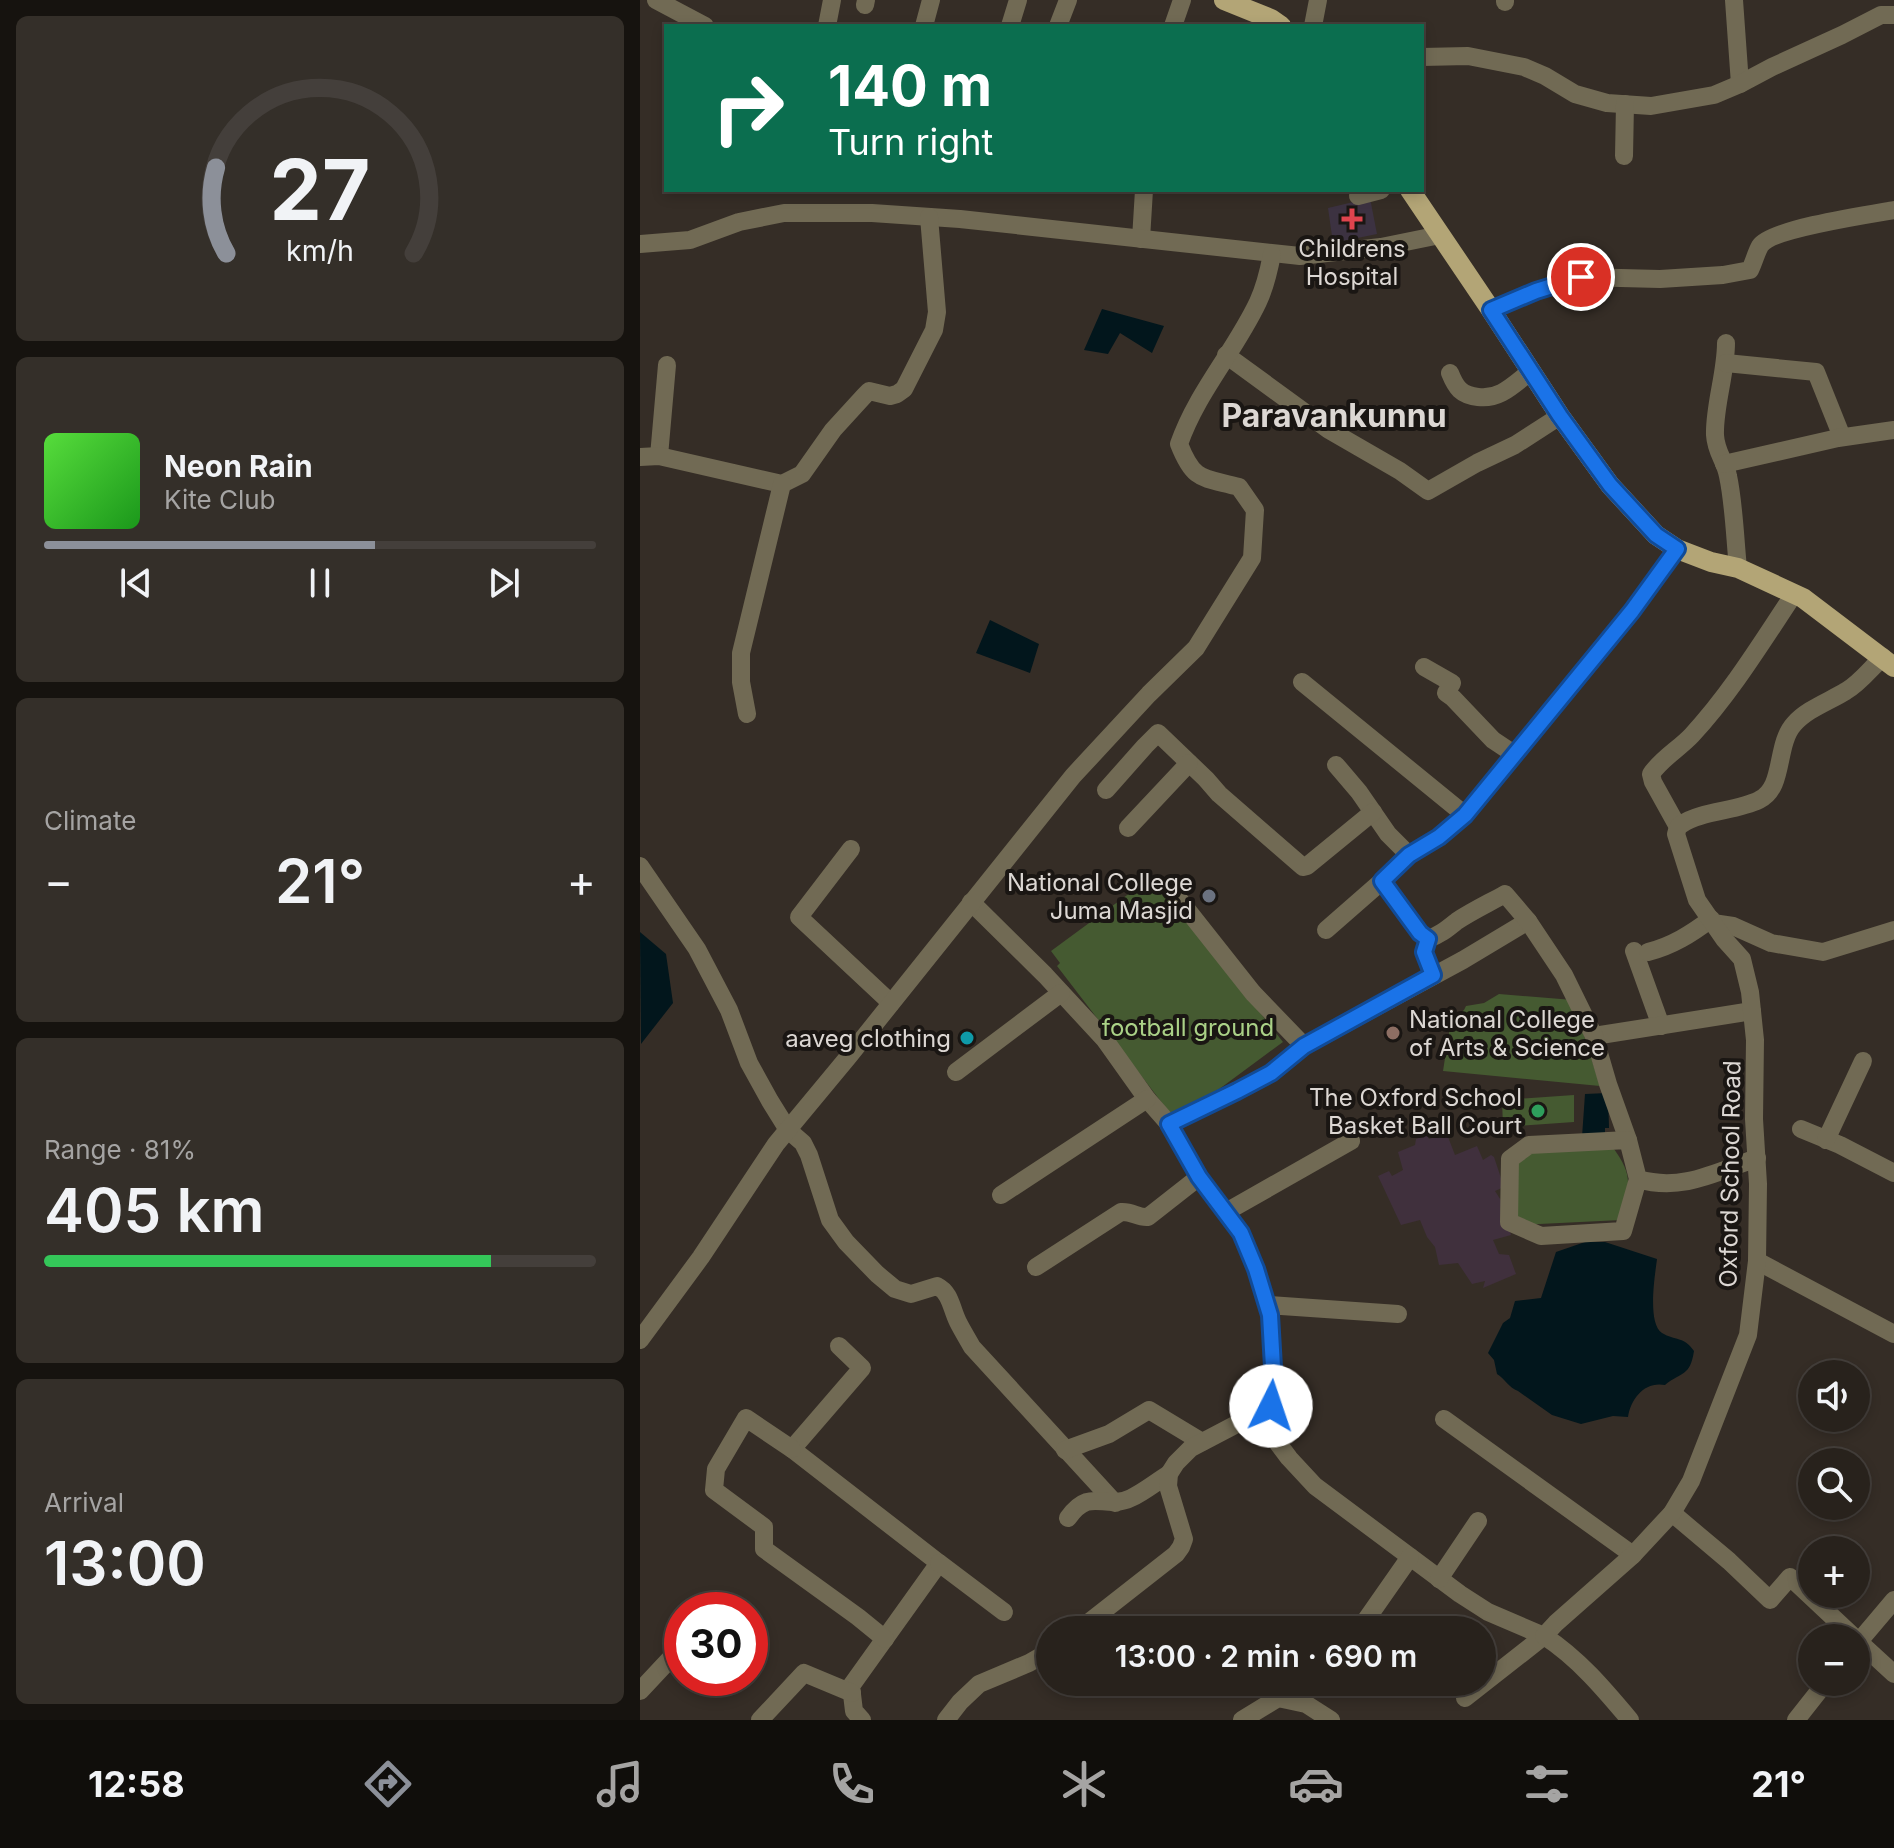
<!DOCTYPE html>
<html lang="en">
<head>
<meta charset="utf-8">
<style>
	body { margin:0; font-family:Inter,sans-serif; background:#342f29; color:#f1f3f6; height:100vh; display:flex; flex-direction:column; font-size:30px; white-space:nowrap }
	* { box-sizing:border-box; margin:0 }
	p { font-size:26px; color:#a5a4a3 }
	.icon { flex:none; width:44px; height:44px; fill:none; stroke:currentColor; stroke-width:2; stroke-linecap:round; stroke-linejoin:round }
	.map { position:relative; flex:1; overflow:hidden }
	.details { display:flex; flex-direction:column; gap:16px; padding:16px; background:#16130f; width:640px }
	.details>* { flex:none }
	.hud { position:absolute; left:24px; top:24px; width:760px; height:168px; border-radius:0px; box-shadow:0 4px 12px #0003,0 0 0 2px #443f3b; background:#0b6e4f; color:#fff; overflow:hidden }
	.buttons { position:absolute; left:1158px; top:1360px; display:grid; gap:16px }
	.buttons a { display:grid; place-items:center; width:72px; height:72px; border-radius:50%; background:#28221c; box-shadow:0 4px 12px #0003,0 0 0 2px #443f3b; font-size:40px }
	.speed { position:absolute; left:24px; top:1592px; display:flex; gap:16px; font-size:40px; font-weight:700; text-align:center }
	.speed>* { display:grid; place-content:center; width:104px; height:104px; border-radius:50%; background:#28221c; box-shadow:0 4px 12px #0003,0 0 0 2px #443f3b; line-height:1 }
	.speed .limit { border:12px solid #d22; background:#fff; color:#111 }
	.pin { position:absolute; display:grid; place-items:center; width:68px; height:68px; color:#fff; margin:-34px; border:4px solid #fff; border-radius:50%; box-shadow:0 2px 8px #0007 }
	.me { position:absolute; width:88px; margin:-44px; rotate:4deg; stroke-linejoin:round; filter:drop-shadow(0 0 6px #0008) }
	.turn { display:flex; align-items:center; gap:28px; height:168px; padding:0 32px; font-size:36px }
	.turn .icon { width:104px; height:104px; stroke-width:2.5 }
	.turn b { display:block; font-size:56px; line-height:68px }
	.big { font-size:60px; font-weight:600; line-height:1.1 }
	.details .card { flex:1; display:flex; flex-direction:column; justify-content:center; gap:12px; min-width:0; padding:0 28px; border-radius:12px; background:#342f29 }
	.details .dial { align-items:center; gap:0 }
	.dial svg { height:208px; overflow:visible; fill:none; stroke:#443f3b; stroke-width:7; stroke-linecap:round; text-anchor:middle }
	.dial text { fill:#f1f3f6; stroke:none }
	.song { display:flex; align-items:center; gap:24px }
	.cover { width:96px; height:96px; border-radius:12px; background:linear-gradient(135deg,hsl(110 70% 55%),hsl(120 70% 35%)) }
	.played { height:8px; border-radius:4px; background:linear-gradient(90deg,#8c9099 60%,#443f3b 60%) }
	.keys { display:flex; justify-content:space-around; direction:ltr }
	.heat { display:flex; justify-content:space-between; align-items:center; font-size:44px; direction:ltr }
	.charge { height:12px; border-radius:6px; background:linear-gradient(90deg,#34c759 81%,#443f3b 0) }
	.trip { position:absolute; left:396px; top:1616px; width:460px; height:80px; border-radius:40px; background:#28221c; box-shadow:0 4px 12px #0003,0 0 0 2px #443f3b; font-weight:600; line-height:80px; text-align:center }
	.dock { display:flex; height:128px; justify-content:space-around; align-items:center; background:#100e0b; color:#a5a4a3 }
	.dock .icon { width:56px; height:56px }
	.dock .on { color:#8c9099 }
	.dock b { font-size:36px; color:#f1f3f6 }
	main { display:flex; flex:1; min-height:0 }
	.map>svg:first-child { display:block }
	.education { fill:#40303d }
	.medical { fill:#3c3241 }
	.green { fill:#455a31 }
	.water { fill:#02161c }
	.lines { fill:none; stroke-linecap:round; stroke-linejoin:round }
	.minor { stroke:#716a54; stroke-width:18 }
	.major { stroke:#b3a576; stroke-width:20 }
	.route-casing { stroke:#114b97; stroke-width:20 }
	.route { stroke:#1a73e8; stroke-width:14 }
	.health-dot { fill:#e0444e; stroke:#1a1613; stroke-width:3 }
	.worship-dot { fill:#6b7280; stroke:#1a1613; stroke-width:3 }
	.education-dot { fill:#8d6e63; stroke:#1a1613; stroke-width:3 }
	.culture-dot { fill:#0f9aa8; stroke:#1a1613; stroke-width:3 }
	.leisure-dot { fill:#2e9e5b; stroke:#1a1613; stroke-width:3 }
	.labels { text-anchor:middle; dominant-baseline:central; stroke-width:8; stroke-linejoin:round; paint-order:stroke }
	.poi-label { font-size:24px; fill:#dcd7d3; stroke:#1a1613; text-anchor:end }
	.park-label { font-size:24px; fill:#aad187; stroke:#1a1613 }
	.street-label { font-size:24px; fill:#dcd7d3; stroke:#1a1613 }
	.district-label { font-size:32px; font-weight:bold; fill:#dcd7d3; stroke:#1a1613 }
</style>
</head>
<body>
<main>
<section class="details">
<div class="card dial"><svg viewBox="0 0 100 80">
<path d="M14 69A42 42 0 1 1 86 69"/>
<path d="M14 69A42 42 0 0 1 10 36" stroke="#8c9099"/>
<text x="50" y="56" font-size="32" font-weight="700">27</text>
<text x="50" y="72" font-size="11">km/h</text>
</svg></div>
<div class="card">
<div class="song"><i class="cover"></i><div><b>Neon Rain</b><p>Kite Club</p></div></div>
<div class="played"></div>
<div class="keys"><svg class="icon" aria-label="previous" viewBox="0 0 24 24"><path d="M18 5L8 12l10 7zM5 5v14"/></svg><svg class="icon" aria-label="pause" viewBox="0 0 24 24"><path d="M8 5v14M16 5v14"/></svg><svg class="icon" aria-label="next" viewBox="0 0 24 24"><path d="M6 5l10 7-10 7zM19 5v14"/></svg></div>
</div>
<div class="card"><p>Climate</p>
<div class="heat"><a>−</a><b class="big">21°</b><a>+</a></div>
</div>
<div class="card"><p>Range · 81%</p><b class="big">405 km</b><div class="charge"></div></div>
<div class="card"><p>Arrival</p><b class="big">13:00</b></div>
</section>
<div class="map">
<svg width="1254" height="1720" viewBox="0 0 1254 1720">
	<rect width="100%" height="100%" fill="#352d26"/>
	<polygon class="education" points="803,1124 815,1155 837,1146 843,1160 851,1155 854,1157 864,1187 855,1191 864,1205 864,1213 871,1235 853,1240 859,1254 869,1255 876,1274 843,1288 845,1281 832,1284 818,1263 799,1265 795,1247 787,1237 780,1220 761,1225 738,1176 749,1171 752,1176 763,1170 758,1152 775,1145 776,1139 787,1135 789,1139 792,1138 790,1131"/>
	<polygon class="medical" points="730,198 737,234 693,243 688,208"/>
	<g class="green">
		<polygon points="513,876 643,1042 536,1121 417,966 420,963 411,951"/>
		<polygon points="859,994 933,1000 960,1086 803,1071 811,1020 824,1010 826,1006 844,1003"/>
		<polygon points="934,1095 934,1122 863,1127 862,1100"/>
		<path d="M971,1145C995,1177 989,1184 981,1220L880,1225L871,1207L872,1168L882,1150Z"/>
	</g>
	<g class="water">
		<polygon points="462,309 524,326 512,353 480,333 468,354 444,350"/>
		<polygon points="350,620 399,644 390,673 336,653"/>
		<polygon points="0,932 26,954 33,1003 1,1044"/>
		<polygon points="968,1093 969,1128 965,1128 965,1138 942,1137 945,1094"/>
		<path d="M945,1242H965L1017,1259C1015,1275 1007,1323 1022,1333C1035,1341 1044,1336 1054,1351C1050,1377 1042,1371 1025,1385C1005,1381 991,1398 988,1417L973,1416L941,1424L912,1415L878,1391C869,1388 865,1379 857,1374L854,1360L848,1353L863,1323L870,1318L875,1301L901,1298L916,1252Z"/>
	</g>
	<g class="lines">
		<g class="minor">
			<polyline points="16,0 65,26"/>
			<polyline points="1094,0 1100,84"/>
			<polyline points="865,2 865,0"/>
			<polyline points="225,5 226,0"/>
			<polyline points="187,26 192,0"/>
			<polyline points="284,26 291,0"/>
			<polyline points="370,26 378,0"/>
			<polyline points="418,26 428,0"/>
			<polyline points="533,26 542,0"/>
			<polyline points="673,26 678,0"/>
			<polyline points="782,57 828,56 884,67 905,76 935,94 967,103 1011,106 1074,95 1100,84 1132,67 1202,35 1241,15 1254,15"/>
			<polyline points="984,156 985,104"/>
			<polyline points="718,196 741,190"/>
			<polyline points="501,239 504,190"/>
			<polyline points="0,244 50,240 99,222 144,213 232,213 320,219 660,256 741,247 800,235"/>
			<path d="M851,310L896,291L941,277L1020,279L1083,275L1110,270C1114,262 1116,253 1120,246C1130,229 1231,214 1254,210"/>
			<path d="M1086,343C1086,373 1074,407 1075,435C1076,453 1085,460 1088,476C1094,504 1095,539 1098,568"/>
			<polyline points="586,355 689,430 760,471 788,491 837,463 875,445 920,416"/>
			<polyline points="1086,363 1176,372 1202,437"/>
			<path d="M810,373C816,388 821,395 838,397C860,400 874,384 890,372"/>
			<polyline points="19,456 27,365"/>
			<polyline points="0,457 19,456 142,484 162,474 193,430 225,395 229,391 250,396 257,394 264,389 294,330 297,312 289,217"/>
			<polyline points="1084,464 1198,438 1254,430"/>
			<polyline points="784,667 812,683 806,693 813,698 853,740 874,754"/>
			<polyline points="662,682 825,815"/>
			<polyline points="107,714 101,682 101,653 142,484"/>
			<polyline points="696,765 719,792 748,834 769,855"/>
			<polyline points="466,790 505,746 518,733 566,779 579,794 663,867 667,866 733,812"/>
			<path d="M1038,827L1013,782L1011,774C1022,758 1039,749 1052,735C1091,693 1122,642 1154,594"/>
			<polyline points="488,828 549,763"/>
			<polyline points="211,849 159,917 251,1003"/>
			<path d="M0,866L57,949L89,1010L109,1063L130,1101L148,1130L163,1143L169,1155L190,1220L206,1242L237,1274L255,1289L271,1294L297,1286C311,1293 311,1308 318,1322C322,1330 327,1338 332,1347L475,1503"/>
			<polyline points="530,888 613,993 664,1046"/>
			<polyline points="331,902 405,975 465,1040 507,1099 529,1124 559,1177 601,1233 616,1269 630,1315 633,1367 631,1434 649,1458 675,1486 820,1594 848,1612 904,1636 825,1698"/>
			<polyline points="1073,923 1093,926 1131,943 1183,952 1254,930"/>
			<polyline points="686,930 742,881"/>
			<polyline points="788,939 784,952 793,975"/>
			<polyline points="994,951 1021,1026"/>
			<path d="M1008,952C1032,946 1051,934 1071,919"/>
			<polyline points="954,1036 1112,1011"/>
			<polyline points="316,1072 421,993"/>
			<polyline points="529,1124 597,1091 631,1073 664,1046 823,960 888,921"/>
			<polyline points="1161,1129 1200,1145 1254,1173"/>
			<path d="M988,1140L968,1084L954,1036L924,975L888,921L865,894C849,903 832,911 817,921C807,929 800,935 788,939L780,933L742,881L769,855L799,837L825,815L992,611L1037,549"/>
			<polyline points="1186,1140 1223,1061"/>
			<path d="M998,1179L983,1231L901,1236L869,1222L870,1159L889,1145L988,1140L998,1179C1042,1192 1076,1172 1117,1158"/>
			<polyline points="361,1195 507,1099"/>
			<polyline points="586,1212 711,1141"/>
			<polyline points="1117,1261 1254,1334"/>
			<path d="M396,1267L481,1212C492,1211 498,1218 508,1217L559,1177"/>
			<polyline points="628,1305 758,1314"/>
			<path d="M0,1340L61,1257L136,1144L209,1056L433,776L509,694L556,648L612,558L615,510L599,487C562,477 554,482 539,444C557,392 595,351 618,302C625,287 629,270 632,254"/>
			<polyline points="199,1346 222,1368 152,1449 299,1563 211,1686 214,1711 222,1720"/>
			<polyline points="804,1419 993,1555"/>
			<polyline points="152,1449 106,1418 76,1469 74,1490 124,1527 124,1549 218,1617 245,1639"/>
			<polyline points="425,1450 469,1434 509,1410 562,1442"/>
			<polyline points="1032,1513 1089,1561 1130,1600 1150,1577 1215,1638"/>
			<path d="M428,1518C451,1486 464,1511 491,1498C504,1492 516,1482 529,1474"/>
			<polyline points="299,1563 364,1612"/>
			<polyline points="799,1579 838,1521"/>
			<polyline points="439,1630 536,1554 541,1547 544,1539 528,1486 529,1474 536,1463 551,1448 631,1406"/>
			<polyline points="719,1630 770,1557"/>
			<polyline points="1216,1639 1254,1674"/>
			<polyline points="1216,1645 1254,1600"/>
			<polyline points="0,1691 29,1660"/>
			<polyline points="120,1720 164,1673 212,1693"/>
			<polyline points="306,1720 320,1702 339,1684 389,1663 410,1651"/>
			<polyline points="602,1720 638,1698 666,1704 691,1720"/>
			<path d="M990,1720C964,1689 938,1658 904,1636L916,1623L993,1555L1032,1513L1051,1481L1108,1335L1117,1261L1118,1184L1114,1119L1115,1040L1110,992L1102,959L1084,939L1057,900L1036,834C1038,828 1037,827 1042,824C1061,811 1097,811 1119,800C1145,788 1135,745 1154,724C1167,709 1190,701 1206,691C1220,683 1231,668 1243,657"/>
			<polyline points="1156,1720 1186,1682"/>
		</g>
		<g class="major">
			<polyline points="584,0 631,19 641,26"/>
			<polyline points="770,190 851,310 920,416 970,485 1016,535 1037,549 1071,562 1098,568 1163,598 1254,667"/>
		</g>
	</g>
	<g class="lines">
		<g class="route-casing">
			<polyline id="route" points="631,1406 633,1367 630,1315 616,1269 601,1233 559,1177 529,1124 597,1091 631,1073 664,1046 793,975 784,952 788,939 780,933 742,881 769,855 799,837 825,815 992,611 1037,549 1016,535 970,485 920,416 851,310 896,291 941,277"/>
		</g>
		<use href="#route" class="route"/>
	</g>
	<path class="health-dot" d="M708 207h8v8h8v8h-8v8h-8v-8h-8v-8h8z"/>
	<circle class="worship-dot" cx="569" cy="896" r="8"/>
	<circle class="education-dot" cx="753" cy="1033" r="8"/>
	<circle class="culture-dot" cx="327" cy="1038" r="8"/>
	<circle class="leisure-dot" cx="898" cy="1111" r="8"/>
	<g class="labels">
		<g class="poi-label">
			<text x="712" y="248" text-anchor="middle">Childrens<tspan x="712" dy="28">Hospital</tspan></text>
			<text x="553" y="882">National College<tspan x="553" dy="28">Juma Masjid</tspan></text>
			<text x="769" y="1019" text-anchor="start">National College<tspan x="769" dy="28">of Arts &amp; Science</tspan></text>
			<text x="311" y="1038">aaveg clothing</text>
			<text x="882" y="1097">The Oxford School<tspan x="882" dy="28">Basket Ball Court</tspan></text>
		</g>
		<g class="park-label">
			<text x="548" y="1027">football ground</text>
		</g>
		<g class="street-label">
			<text transform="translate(1090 1174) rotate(-89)">Oxford School Road</text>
		</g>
		<g class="district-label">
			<text x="694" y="415">Paravankunnu</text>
		</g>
	</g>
</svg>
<div class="buttons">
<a><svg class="icon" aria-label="sound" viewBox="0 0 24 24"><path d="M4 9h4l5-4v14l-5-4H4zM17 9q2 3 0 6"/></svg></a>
<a><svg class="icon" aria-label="search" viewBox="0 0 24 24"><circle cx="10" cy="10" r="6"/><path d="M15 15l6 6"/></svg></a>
<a>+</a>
<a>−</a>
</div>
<div class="speed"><div class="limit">30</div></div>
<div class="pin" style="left:941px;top:277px;background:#d93025"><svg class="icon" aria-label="arrive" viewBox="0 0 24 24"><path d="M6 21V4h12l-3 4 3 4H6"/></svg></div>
<svg class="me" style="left:631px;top:1406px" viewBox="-20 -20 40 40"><circle r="19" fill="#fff"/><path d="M0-13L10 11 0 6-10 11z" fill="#1a73e8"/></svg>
<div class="trip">13:00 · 2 min · 690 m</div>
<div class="hud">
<div class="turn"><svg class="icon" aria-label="right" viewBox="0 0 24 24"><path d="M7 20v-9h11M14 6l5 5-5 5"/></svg><div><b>140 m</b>Turn right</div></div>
</div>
</div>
</main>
<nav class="dock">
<b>12:58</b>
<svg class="icon on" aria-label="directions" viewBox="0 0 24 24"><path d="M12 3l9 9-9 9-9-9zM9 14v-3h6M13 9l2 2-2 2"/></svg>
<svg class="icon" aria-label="music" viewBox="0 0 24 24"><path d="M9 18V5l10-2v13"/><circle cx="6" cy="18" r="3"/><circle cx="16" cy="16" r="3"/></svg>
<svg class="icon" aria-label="phone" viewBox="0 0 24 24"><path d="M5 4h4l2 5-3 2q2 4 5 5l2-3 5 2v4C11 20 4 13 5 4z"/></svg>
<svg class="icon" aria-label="climate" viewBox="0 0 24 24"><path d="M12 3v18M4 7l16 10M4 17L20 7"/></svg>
<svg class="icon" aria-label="car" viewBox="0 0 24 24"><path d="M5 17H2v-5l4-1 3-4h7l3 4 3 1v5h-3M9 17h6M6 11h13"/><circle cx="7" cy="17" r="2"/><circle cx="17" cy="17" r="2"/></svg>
<svg class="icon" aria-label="filters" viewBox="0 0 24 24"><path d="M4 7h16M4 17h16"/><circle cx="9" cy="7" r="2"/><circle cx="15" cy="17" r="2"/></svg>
<b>21°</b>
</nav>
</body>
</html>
